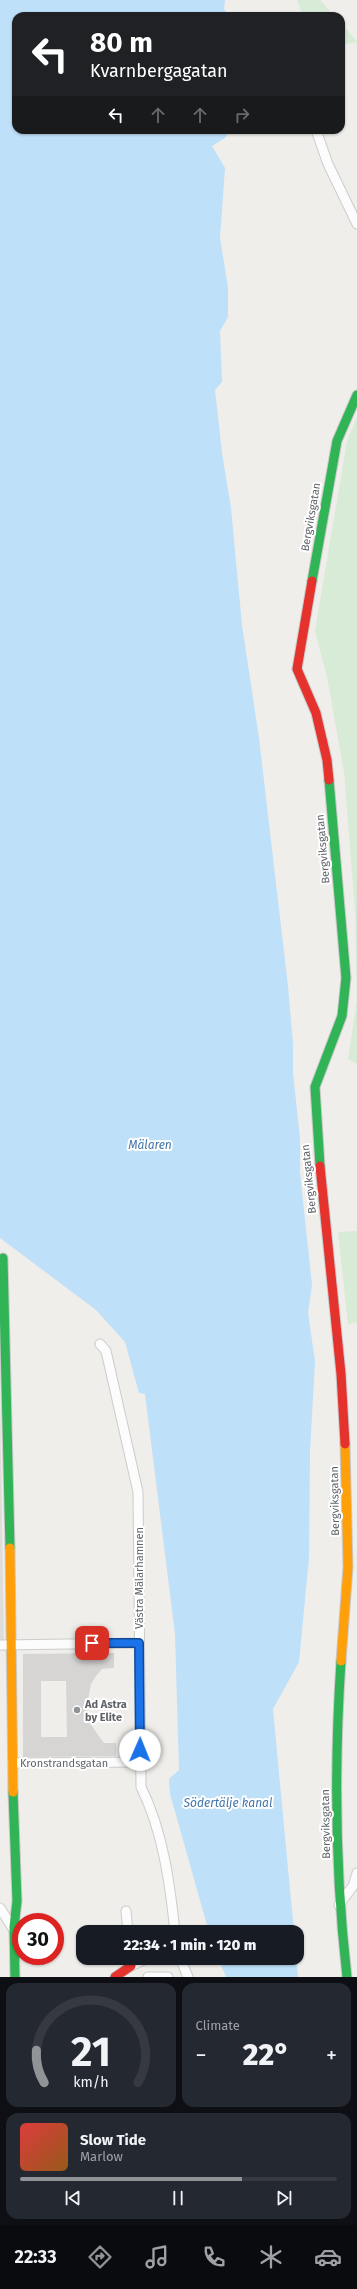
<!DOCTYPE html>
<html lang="en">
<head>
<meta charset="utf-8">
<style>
	body { margin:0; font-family:"Fira Sans",sans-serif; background:#242831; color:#f1f3f6; height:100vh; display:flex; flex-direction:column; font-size:15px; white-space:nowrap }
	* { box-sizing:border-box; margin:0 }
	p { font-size:13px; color:#9ea1a6 }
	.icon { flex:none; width:22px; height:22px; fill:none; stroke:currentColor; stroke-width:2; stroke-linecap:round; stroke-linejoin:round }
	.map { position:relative; height:1977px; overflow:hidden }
	.drawer { display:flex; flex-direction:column; gap:6px; padding:6px; background:#0d0f14; flex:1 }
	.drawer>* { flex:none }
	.top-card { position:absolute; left:12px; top:12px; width:333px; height:122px; border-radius:12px; box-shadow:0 1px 3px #0004; background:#202124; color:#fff; overflow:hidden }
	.speed { position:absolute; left:12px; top:1913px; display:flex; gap:8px; font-size:20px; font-weight:700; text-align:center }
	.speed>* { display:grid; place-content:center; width:52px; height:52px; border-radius:50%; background:#171b24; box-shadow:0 1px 3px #0004; line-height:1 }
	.speed .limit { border:6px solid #d22; background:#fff; color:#111 }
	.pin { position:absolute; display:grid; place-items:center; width:34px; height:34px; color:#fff; margin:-17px; border-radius:8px; box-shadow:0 2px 6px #0006 }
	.me { position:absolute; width:44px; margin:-22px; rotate:1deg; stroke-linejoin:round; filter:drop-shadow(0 0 3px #0008) }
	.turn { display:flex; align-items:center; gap:14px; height:84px; padding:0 12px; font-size:18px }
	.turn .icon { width:52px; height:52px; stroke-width:2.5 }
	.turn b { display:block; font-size:28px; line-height:34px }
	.lanes { display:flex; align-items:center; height:38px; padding:0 12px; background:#0003; justify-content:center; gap:20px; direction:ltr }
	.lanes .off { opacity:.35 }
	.big { font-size:30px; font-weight:800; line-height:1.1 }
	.drawer .widget { flex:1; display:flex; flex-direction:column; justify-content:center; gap:6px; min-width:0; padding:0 14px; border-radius:12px; background:#242831 }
	.drawer .dial { align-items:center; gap:0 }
	.dial svg { height:104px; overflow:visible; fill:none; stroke:#363941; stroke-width:7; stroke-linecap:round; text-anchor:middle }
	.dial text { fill:#f1f3f6; stroke:none }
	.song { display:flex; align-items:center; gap:12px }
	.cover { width:48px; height:48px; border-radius:6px; background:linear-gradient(135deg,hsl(0 70% 55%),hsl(30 70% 35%)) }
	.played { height:4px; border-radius:2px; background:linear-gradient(90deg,#919496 70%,#363941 70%) }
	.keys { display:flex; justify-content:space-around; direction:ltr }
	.heat { display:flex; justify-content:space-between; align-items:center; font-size:22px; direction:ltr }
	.drawer .tiles { flex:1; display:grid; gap:6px; grid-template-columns:1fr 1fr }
	.widget:last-child { grid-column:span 2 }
	.trip { position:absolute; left:76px; top:1925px; width:228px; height:40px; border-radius:12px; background:#171b24; box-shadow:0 1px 3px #0004; font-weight:800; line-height:40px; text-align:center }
	.menu { display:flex; height:64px; justify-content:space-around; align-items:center; background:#090b0e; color:#9ea1a6 }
	.menu .icon { width:28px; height:28px }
	.menu .on { color:#919496 }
	.menu b { font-size:18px; color:#f1f3f6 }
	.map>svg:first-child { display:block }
	.industrial { fill:#dfddda }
	.green { fill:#d8ebd6 }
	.water { fill:#bfe0f9 }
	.building { fill:#d6d5d3; fill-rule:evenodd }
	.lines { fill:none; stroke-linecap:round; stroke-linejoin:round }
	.street-casing { stroke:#cbcccc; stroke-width:11 }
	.fast-casing { stroke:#cacacb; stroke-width:11 }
	.slow-casing { stroke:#cacacb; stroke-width:11 }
	.jam-casing { stroke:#cacacb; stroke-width:11 }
	.street { stroke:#fdfcfc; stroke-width:9 }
	.fast { stroke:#30b455; stroke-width:9 }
	.slow { stroke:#ff9f0a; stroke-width:9 }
	.jam { stroke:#e5322d; stroke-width:9 }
	.route-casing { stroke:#114b97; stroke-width:10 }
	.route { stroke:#1a73e8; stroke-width:7 }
	.poi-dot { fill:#919496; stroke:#fff; stroke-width:1.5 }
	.labels { text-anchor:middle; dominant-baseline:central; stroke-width:4; stroke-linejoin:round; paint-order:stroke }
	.street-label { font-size:11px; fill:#5f6368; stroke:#fff }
	.poi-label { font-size:11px; font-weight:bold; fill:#5f6368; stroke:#fff; text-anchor:start }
	.water-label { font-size:12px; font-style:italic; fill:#4174aa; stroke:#fff }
</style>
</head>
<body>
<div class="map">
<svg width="357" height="1977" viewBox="0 0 357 1977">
	<rect width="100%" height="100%" fill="#efeeea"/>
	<polygon class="industrial" points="0,1387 4,1641 0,1641"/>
	<g class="green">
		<polygon points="297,0 320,0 334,16 303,16"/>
		<polygon points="341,23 357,41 357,42 341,45"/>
		<polygon points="357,417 357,1064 348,1059 357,1000 355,910 344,772 327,677 315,631 347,441"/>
		<polygon points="357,1231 357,1322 348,1324 338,1232"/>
	</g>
	<g class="water">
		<polygon points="0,0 225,0 224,9 228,16 16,16 16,130 230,130 225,138 212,146 225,168 220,238 228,287 228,317 220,331 222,382 215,390 222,453 231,508 242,625 259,738 288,986 293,1044 293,1073 300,1138 300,1173 312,1285 308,1313 315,1361 310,1451 309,1558 299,1662 273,1709 294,1932 209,1932 170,1794 169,1779 179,1770 175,1634 145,1394 139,1393 125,1342 96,1310 0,1238"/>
		<polygon points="218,1958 296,1958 298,1977 226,1977"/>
	</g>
	<path class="building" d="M114,1653V1668L102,1669L96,1676L91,1684L87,1705L92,1726L98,1735L104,1743H116V1756L23,1757V1654ZM41,1681H66L67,1737H41Z"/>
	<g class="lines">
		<g class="street-casing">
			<g id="street">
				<polyline points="316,130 328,164 357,224"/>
				<path d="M100,1344L106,1351L138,1492L141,1787C163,1831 170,1884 175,1932"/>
				<polyline points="0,1645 139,1643"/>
				<polyline points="12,1763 140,1762"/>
				<polyline points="339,1905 353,1886 357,1873"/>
				<polyline points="0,1908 14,1930"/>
				<polyline points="126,1911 128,1932"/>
				<polyline points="130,1958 131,1966 146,1959 154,1958"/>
				<polyline points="180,1958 188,1977"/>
				<polyline points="148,1977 168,1977"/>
			</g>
		</g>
		<g class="fast-casing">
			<g id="fast">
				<polyline points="312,581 337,441 357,395"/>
				<polyline points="320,1166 315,1087 342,1016 346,978 329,780"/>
				<polyline points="3,1258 10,1548"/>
				<path d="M341,1661C334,1767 335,1872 347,1977"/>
				<polyline points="13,1792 17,1901 14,1927 15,1977"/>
			</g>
		</g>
		<g class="slow-casing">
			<g id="slow">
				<polyline points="10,1548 13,1792"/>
				<polyline points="341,1661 348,1567 345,1444"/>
			</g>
		</g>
		<g class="jam-casing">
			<g id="jam">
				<polyline points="312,581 297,669 316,713 327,760 329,780"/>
				<polyline points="320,1166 341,1374 345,1444"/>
				<polyline points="115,1977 131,1966"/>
			</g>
		</g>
		<use href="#street" class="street"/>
		<use href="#fast" class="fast"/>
		<use href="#slow" class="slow"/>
		<use href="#jam" class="jam"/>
	</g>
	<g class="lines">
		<g class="route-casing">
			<polyline id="route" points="92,1643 139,1643 140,1750"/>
		</g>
		<use href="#route" class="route"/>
	</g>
	<circle class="poi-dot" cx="77" cy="1710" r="4"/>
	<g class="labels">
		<g class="street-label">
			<text transform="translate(311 517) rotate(-80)">Bergviksgatan</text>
			<text transform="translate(323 849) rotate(-95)">Bergviksgatan</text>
			<text transform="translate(309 1179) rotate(-96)">Bergviksgatan</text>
			<text transform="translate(335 1501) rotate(-91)">Bergviksgatan</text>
			<text transform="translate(139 1578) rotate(-90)">Västra Mälarhamnen</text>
			<text x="64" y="1763">Kronstrandsgatan</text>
			<text transform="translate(326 1824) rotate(-91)">Bergviksgatan</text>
		</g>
		<g class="poi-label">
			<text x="85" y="1704">Ad Astra<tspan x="85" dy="13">by Elite</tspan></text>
		</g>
		<g class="water-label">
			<text x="150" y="1145">Mälaren</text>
			<text x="228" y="1803">Södertälje kanal</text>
		</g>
	</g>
</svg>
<div class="speed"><div class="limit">30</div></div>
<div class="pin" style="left:92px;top:1643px;background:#d93025"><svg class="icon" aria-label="arrive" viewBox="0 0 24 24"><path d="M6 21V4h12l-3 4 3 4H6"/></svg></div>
<svg class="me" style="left:140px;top:1750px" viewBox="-20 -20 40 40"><circle r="19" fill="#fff"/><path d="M0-13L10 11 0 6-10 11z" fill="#1a73e8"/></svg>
<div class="trip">22:34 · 1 min · 120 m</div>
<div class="top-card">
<div class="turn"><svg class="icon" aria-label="left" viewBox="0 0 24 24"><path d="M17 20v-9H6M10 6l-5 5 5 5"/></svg><div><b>80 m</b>Kvarnbergagatan</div></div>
<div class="lanes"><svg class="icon" aria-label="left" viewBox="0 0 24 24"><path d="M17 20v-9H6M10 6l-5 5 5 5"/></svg><svg class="icon off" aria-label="ahead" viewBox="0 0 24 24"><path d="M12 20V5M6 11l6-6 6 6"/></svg><svg class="icon off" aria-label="ahead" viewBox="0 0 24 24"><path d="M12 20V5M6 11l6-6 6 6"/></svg><svg class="icon off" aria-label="right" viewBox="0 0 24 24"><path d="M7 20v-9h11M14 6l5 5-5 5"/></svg></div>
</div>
</div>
<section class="drawer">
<div class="tiles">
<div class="widget dial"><svg viewBox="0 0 100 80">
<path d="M14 69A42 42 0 1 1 86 69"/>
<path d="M14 69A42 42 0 0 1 8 44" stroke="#919496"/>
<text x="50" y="56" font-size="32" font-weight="700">21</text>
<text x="50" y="72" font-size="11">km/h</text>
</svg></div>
<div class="widget"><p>Climate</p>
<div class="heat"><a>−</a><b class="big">22°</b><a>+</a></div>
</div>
<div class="widget">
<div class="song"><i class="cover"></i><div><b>Slow Tide</b><p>Marlow</p></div></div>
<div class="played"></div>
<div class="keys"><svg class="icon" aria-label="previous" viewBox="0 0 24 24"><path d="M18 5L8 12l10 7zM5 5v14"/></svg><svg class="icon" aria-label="pause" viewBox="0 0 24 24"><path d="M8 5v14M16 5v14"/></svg><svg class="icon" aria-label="next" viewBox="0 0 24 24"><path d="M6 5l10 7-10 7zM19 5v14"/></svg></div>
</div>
</div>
</section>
<nav class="menu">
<b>22:33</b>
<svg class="icon on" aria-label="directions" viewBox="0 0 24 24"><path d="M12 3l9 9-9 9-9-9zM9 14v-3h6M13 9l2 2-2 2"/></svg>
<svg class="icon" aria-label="music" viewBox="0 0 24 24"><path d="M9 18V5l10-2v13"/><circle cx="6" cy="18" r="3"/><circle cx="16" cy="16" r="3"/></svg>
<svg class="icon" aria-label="phone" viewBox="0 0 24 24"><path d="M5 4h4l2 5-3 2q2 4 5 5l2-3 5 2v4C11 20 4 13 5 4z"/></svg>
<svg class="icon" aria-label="climate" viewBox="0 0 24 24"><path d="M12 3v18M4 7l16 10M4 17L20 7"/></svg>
<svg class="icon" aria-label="car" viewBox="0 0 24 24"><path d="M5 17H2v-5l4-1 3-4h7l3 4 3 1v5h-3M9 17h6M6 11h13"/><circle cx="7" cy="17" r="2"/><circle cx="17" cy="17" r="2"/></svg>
</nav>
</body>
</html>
